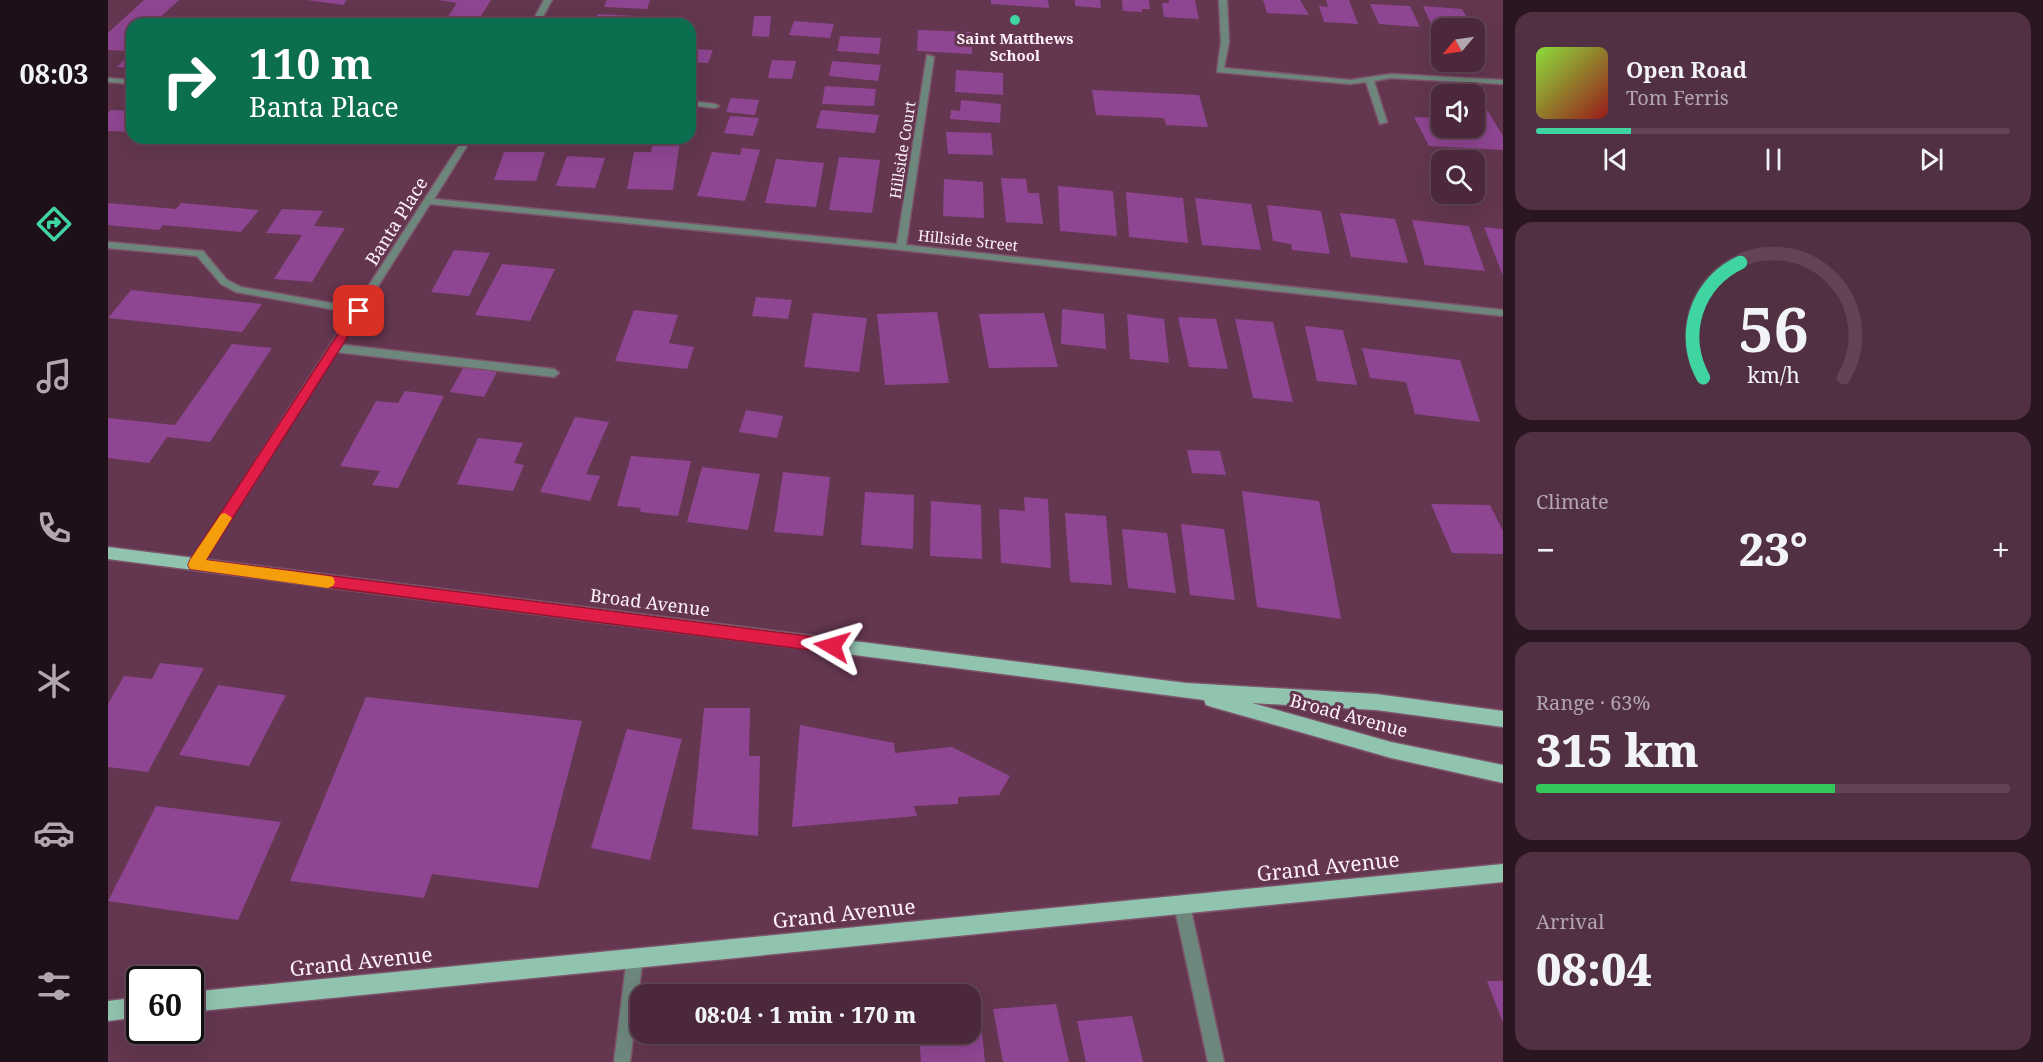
<!DOCTYPE html>
<html lang="en">
<head>
<meta charset="utf-8">
<style>
	body { margin:0; font-family:"Noto Serif",serif; background:#523043; color:#f1f3f6; height:100vh; display:flex; flex-direction:column; font-size:22px; white-space:nowrap }
	* { box-sizing:border-box; margin:0 }
	p { font-size:20px; color:#b2a6af }
	.icon { flex:none; width:33px; height:33px; fill:none; stroke:currentColor; stroke-width:2; stroke-linecap:round; stroke-linejoin:round }
	.map { position:relative; flex:1; overflow:hidden }
	.details { display:flex; flex-direction:column; gap:12px; padding:12px; background:#291621; width:540px }
	.details>* { flex:none }
	.hud { position:absolute; left:18px; top:18px; width:570px; height:126px; border-radius:18px; box-shadow:0 6px 24px #0002,0 0 0 2px #624456; background:#0b6e4f; color:#fff; overflow:hidden }
	.needle { width:39px; rotate:241deg }
	.fabs { position:absolute; left:1323px; top:18px; display:grid; gap:12px }
	.fabs a { display:grid; place-items:center; width:54px; height:54px; border-radius:12px; background:#4b283c; box-shadow:0 6px 24px #0002,0 0 0 2px #624456; font-size:30px }
	.speed { position:absolute; left:18px; top:966px; display:flex; gap:12px; font-size:30px; font-weight:700; text-align:center }
	.speed>* { display:grid; place-content:center; width:78px; height:78px; border-radius:50%; background:#4b283c; box-shadow:0 6px 24px #0002,0 0 0 2px #624456; line-height:1 }
	.speed .limit { border:3px solid #111; border-radius:9px; background:#fff; color:#111 }
	.pin { position:absolute; display:grid; place-items:center; width:51px; height:51px; color:#fff; margin:-26px; border-radius:12px; box-shadow:0 3px 9px #0006 }
	.me { position:absolute; width:66px; margin:-33px; rotate:277deg; stroke-linejoin:round; filter:drop-shadow(0 0 4px #0008) }
	.turn { display:flex; align-items:center; gap:21px; height:126px; padding:0 24px; font-size:27px }
	.turn .icon { width:78px; height:78px; stroke-width:2.5 }
	.turn b { display:block; font-size:42px; line-height:51px }
	.big { font-size:45px; font-weight:800; line-height:1.1 }
	.details .tile { flex:1; display:flex; flex-direction:column; justify-content:center; gap:9px; min-width:0; padding:0 21px; border-radius:18px; background:#523043 }
	.details .dial { align-items:center; gap:0 }
	.dial svg { height:156px; overflow:visible; fill:none; stroke:#624456; stroke-width:7; stroke-linecap:round; text-anchor:middle }
	.dial text { fill:#f1f3f6; stroke:none }
	.song { display:flex; align-items:center; gap:18px }
	.cover { width:72px; height:72px; border-radius:9px; background:linear-gradient(135deg,hsl(90 70% 55%),hsl(0 70% 35%)) }
	.played { height:6px; border-radius:3px; background:linear-gradient(90deg,#3fd4a2 20%,#624456 20%) }
	.keys { display:flex; justify-content:space-around; direction:ltr }
	.heat { display:flex; justify-content:space-between; align-items:center; font-size:33px; direction:ltr }
	.charge { height:9px; border-radius:4px; background:linear-gradient(90deg,#34c759 63%,#624456 0) }
	.trip { position:absolute; left:522px; top:984px; width:351px; height:60px; border-radius:18px; background:#4b283c; box-shadow:0 6px 24px #0002,0 0 0 2px #624456; font-weight:800; line-height:60px; text-align:center }
	main { display:flex; flex:1; min-height:0 }
	.tab-bar { display:flex; flex-direction:column; width:108px; justify-content:space-around; align-items:center; background:#1e1018; color:#b2a6af }
	.tab-bar .icon { width:42px; height:42px }
	.tab-bar .active { color:#3fd4a2 }
	.tab-bar b { font-size:27px; color:#f1f3f6 }
	.map>svg:first-child { display:block }
	.building { fill:#8f4692 }
	.lines { fill:none; stroke-linecap:round; stroke-linejoin:round }
	.lane-casing { stroke:#7c546b; stroke-width:3 }
	.street-casing { stroke:#7c546b; stroke-width:3 }
	.primary-casing { stroke:#7c546b; stroke-width:3 }
	.lane { fill:#6e877c; fill-rule:evenodd }
	.street { fill:#6e877c; fill-rule:evenodd }
	.primary { fill:#91c4ae; fill-rule:evenodd }
	.route { fill:#e11d48; stroke:#92132f; stroke-width:1.5 }
	.slow { fill:#f59e0b }
	.poi-dot { fill:#3fd4a2; stroke:#643650; stroke-width:2 }
	.labels { text-anchor:middle; dominant-baseline:central; stroke-width:6; stroke-linejoin:round; paint-order:stroke }
	.far-poi-label { font-size:15px; font-weight:bold; fill:#fdf1f7; stroke:#643650 }
	.far-street-label { font-size:15px; fill:#fdf1f7; stroke:#643650 }
	.street-label { font-size:18px; fill:#fdf1f7; stroke:#643650 }
	.near-street-label { font-size:21px; fill:#fdf1f7; stroke:#643650 }
</style>
</head>
<body>
<main>
<nav class="tab-bar">
<b>08:03</b>
<svg class="icon active" aria-label="directions" viewBox="0 0 24 24"><path d="M12 3l9 9-9 9-9-9zM9 14v-3h6M13 9l2 2-2 2"/></svg>
<svg class="icon" aria-label="music" viewBox="0 0 24 24"><path d="M9 18V5l10-2v13"/><circle cx="6" cy="18" r="3"/><circle cx="16" cy="16" r="3"/></svg>
<svg class="icon" aria-label="phone" viewBox="0 0 24 24"><path d="M5 4h4l2 5-3 2q2 4 5 5l2-3 5 2v4C11 20 4 13 5 4z"/></svg>
<svg class="icon" aria-label="climate" viewBox="0 0 24 24"><path d="M12 3v18M4 7l16 10M4 17L20 7"/></svg>
<svg class="icon" aria-label="car" viewBox="0 0 24 24"><path d="M5 17H2v-5l4-1 3-4h7l3 4 3 1v5h-3M9 17h6M6 11h13"/><circle cx="7" cy="17" r="2"/><circle cx="17" cy="17" r="2"/></svg>
<svg class="icon" aria-label="filters" viewBox="0 0 24 24"><path d="M4 7h16M4 17h16"/><circle cx="9" cy="7" r="2"/><circle cx="15" cy="17" r="2"/></svg>
</nav>
<div class="map">
<svg width="1395" height="1062" viewBox="0 0 1395 1062">
	<rect width="100%" height="100%" fill="#643650"/>
	<g class="building">
		<polygon points="36,0 71,0 45,24 24,24 24,44 17,51 0,50 0,33"/>
		<polygon points="199,0 239,0 235,5"/>
		<polygon points="330,0 383,0 368,24 335,24 349,3"/>
		<polygon points="499,0 542,0 539,9 496,7"/>
		<polygon points="883,0 940,0 941,8 883,4"/>
		<polygon points="967,0 992,0 993,8 967,6"/>
		<polygon points="1014,0 1041,0 1042,9 1034,9 1034,12 1015,11"/>
		<polygon points="1061,0 1087,0 1091,19 1056,17 1054,3 1061,3"/>
		<polygon points="1155,0 1192,0 1201,15 1159,13"/>
		<polygon points="1218,0 1241,0 1250,24 1216,22 1211,6 1220,7"/>
		<polygon points="1262,4 1302,6 1312,27 1271,24"/>
		<polygon points="1315,6 1354,9 1365,28 1334,28 1334,35 1328,35"/>
		<polygon points="490,14 527,16 523,24 484,24"/>
		<polygon points="646,16 663,16 661,37 644,36"/>
		<polygon points="686,21 726,24 722,38 681,35"/>
		<polygon points="810,30 863,32 864,54 809,51"/>
		<polygon points="732,36 773,38 771,54 729,51"/>
		<polygon points="582,49 605,50 600,63 582,62"/>
		<polygon points="24,52 24,68 9,67"/>
		<polygon points="664,60 688,61 684,79 660,78"/>
		<polygon points="724,61 773,65 770,81 721,76"/>
		<polygon points="848,70 895,73 895,95 847,92"/>
		<polygon points="717,86 768,89 766,106 714,104"/>
		<polygon points="984,90 1091,95 1100,127 1058,125 1056,118 988,115"/>
		<polygon points="623,98 651,100 647,115 618,112"/>
		<polygon points="1366,99 1373,100 1395,136 1395,150 1321,146 1306,117 1334,118 1334,128 1366,128"/>
		<polygon points="853,100 893,104 892,123 842,119 843,110 852,111"/>
		<polygon points="3,110 24,111 24,132 0,131 0,113"/>
		<polygon points="713,110 771,115 767,133 708,128"/>
		<polygon points="622,116 651,118 645,136 616,133"/>
		<polygon points="838,132 883,133 885,155 840,154"/>
		<polygon points="136,138 205,138 201,144"/>
		<polygon points="545,140 572,140 565,190 519,189 526,152 543,152"/>
		<polygon points="634,148 652,150 637,201 589,196 604,152 632,155"/>
		<polygon points="396,152 437,152 428,181 386,180"/>
		<polygon points="459,156 497,158 487,188 448,186"/>
		<polygon points="731,157 772,160 764,213 721,210"/>
		<polygon points="668,159 716,163 708,207 657,203"/>
		<polygon points="893,178 918,179 920,193 931,193 935,224 898,222"/>
		<polygon points="836,179 875,182 876,218 835,216"/>
		<polygon points="950,186 1005,191 1009,236 952,231"/>
		<polygon points="1018,192 1075,198 1080,243 1021,237"/>
		<polygon points="1087,198 1143,204 1153,250 1094,245"/>
		<polygon points="0,203 68,209 73,203 151,210 133,232 55,225 51,230 0,225"/>
		<polygon points="1159,205 1213,211 1222,254 1184,250 1183,244 1165,241"/>
		<polygon points="174,209 215,211 206,226 237,228 204,282 166,279 194,235 158,233"/>
		<polygon points="1232,213 1287,219 1300,263 1243,257"/>
		<polygon points="1304,220 1361,226 1377,271 1317,265"/>
		<polygon points="1376,227 1395,229 1395,276"/>
		<polygon points="346,250 382,253 361,296 323,292"/>
		<polygon points="394,264 447,269 422,321 367,315"/>
		<polygon points="23,290 154,304 134,332 0,318"/>
		<polygon points="648,297 684,300 680,319 644,316"/>
		<polygon points="954,309 996,314 998,349 953,344"/>
		<polygon points="526,310 570,315 561,343 586,347 579,369 507,361"/>
		<polygon points="829,312 841,383 777,385 769,314"/>
		<polygon points="705,313 759,318 751,372 696,367"/>
		<polygon points="936,313 950,367 881,368 871,314"/>
		<polygon points="1019,314 1056,319 1061,363 1022,359"/>
		<polygon points="1070,317 1108,319 1120,369 1081,367"/>
		<polygon points="1127,319 1165,322 1185,402 1145,398"/>
		<polygon points="1197,326 1235,330 1249,385 1209,381"/>
		<polygon points="124,344 164,348 102,442 59,437 41,463 0,458 0,418 67,425"/>
		<polygon points="1254,348 1352,360 1372,422 1307,414 1298,382 1262,378"/>
		<polygon points="355,368 389,372 376,397 342,392"/>
		<polygon points="297,391 336,396 290,488 264,485 272,471 232,466 268,401 290,403"/>
		<polygon points="638,410 675,416 669,438 631,432"/>
		<polygon points="467,417 501,422 478,474 492,476 482,501 432,492"/>
		<polygon points="370,438 415,443 406,463 416,465 405,491 349,484"/>
		<polygon points="1079,450 1112,451 1118,475 1084,473"/>
		<polygon points="523,456 583,461 570,516 532,512 533,508 509,506"/>
		<polygon points="594,467 652,474 640,530 579,522"/>
		<polygon points="675,472 722,477 715,536 666,532"/>
		<polygon points="1134,491 1211,501 1233,619 1149,607"/>
		<polygon points="757,492 806,495 805,549 753,545"/>
		<polygon points="916,497 940,499 943,568 893,563 891,509 917,511"/>
		<polygon points="823,501 873,505 874,559 822,556"/>
		<polygon points="1323,504 1382,505 1395,531 1395,554 1344,553"/>
		<polygon points="957,513 998,516 1004,585 962,582"/>
		<polygon points="1073,524 1116,529 1127,600 1082,595"/>
		<polygon points="1014,529 1059,533 1068,593 1020,588"/>
		<polygon points="52,663 96,668 40,772 0,767 0,704 16,676 44,679"/>
		<polygon points="110,685 178,695 141,766 71,755"/>
		<polygon points="258,697 474,721 430,888 324,874 316,898 182,881"/>
		<polygon points="596,708 642,708 641,756 652,756 650,836 584,829"/>
		<polygon points="692,725 786,743 787,753 844,747 902,776 891,795 850,797 850,804 806,806 809,816 684,827"/>
		<polygon points="519,729 574,739 542,860 483,848"/>
		<polygon points="48,806 173,822 130,920 0,901"/>
		<polygon points="1379,981 1395,981 1395,1023"/>
		<polygon points="862,1002 871,1002 877,1062 813,1062 811,1034 862,1034"/>
		<polygon points="948,1004 961,1062 895,1062 885,1009"/>
		<polygon points="1024,1016 1035,1062 978,1062 969,1021"/>
	</g>
	<g class="lines">
		<g class="lane-casing">
			<g id="lane">
				<polygon points="1111,0 1119,0 1121,42 1116,68 1242,80 1283,74 1395,80 1395,84 1283,78 1266,81 1279,122 1272,124 1258,82 1242,84 1109,72 1113,42"/>
				<polygon points="0,78 24,80 24,84 0,82"/>
				<polygon points="0,242 95,251 119,280 133,287 251,308 256,311 251,314 128,292 113,284 89,256 0,248"/>
				<polygon points="228,344 446,369 451,373 446,377 228,352 223,348"/>
			</g>
		</g>
		<g class="street-casing">
			<g id="street">
				<polygon points="436,0 444,0 431,24 423,24"/>
				<polygon points="819,55 826,57 798,245 1395,310 1395,316 793,250 322,204 91,569 87,570 83,569 81,565 83,561 356,138 364,138 326,199 789,244"/>
				<polygon points="582,101 607,104 611,106 607,108 582,105"/>
				<polygon points="1074,897 1079,900 1082,905 1116,1062 1100,1062 1066,905 1069,900"/>
				<polygon points="527,949 533,951 535,957 522,1062 506,1062 519,957 521,951"/>
			</g>
		</g>
		<g class="primary-casing">
			<g id="primary">
				<polygon points="0,547 1078,683 1268,694 1395,711 1395,727 1268,710 1144,703 1283,742 1395,765 1395,783 1283,758 1104,707 1098,705 1096,700 0,559"/>
				<polygon points="1395,864 1395,882 82,1012 82,992"/>
				<polygon points="32,997 32,1017 0,1021 0,1001"/>
			</g>
		</g>
		<use href="#lane" class="lane"/>
		<use href="#street" class="street"/>
		<use href="#primary" class="primary"/>
	</g>
	<polygon class="route" points="251,307 256,311 98,560 724,639 730,641 732,646 730,651 724,653 82,569 80,565 82,560 247,308"/>
	<polygon class="slow" points="117,513 124,518 98,560 220,576 225,577 227,582 225,586 220,588 82,569 80,565 82,560 113,514"/>
	<circle class="poi-dot" cx="907" cy="20" r="6"/>
	<g class="labels">
		<g class="far-poi-label">
			<text x="907" y="38">Saint Matthews<tspan x="907" dy="17">School</tspan></text>
		</g>
		<g class="far-street-label">
			<text transform="translate(794 150) rotate(-81)">Hillside Court</text>
			<text transform="translate(860 240) rotate(6)">Hillside Street</text>
		</g>
		<g class="street-label">
			<text transform="translate(288 221) rotate(-58)">Banta Place</text>
			<text transform="translate(542 602) rotate(7)">Broad Avenue</text>
			<text transform="translate(1241 715) rotate(15)">Broad Avenue</text>
		</g>
		<g class="near-street-label">
			<text transform="translate(1220 866) rotate(-6)">Grand Avenue</text>
			<text transform="translate(736 913) rotate(-6)">Grand Avenue</text>
			<text transform="translate(253 961) rotate(-6)">Grand Avenue</text>
		</g>
	</g>
</svg>
<div class="fabs">
<a><svg class="needle" viewBox="-14 -14 28 28"><path d="M0-13l5 13h-10z" fill="#e53935"/><path d="M0 13l5-13h-10z" fill="#b2a6af"/></svg></a>
<a><svg class="icon" aria-label="sound" viewBox="0 0 24 24"><path d="M4 9h4l5-4v14l-5-4H4zM17 9q2 3 0 6"/></svg></a>
<a><svg class="icon" aria-label="search" viewBox="0 0 24 24"><circle cx="10" cy="10" r="6"/><path d="M15 15l6 6"/></svg></a>
</div>
<div class="speed"><div class="limit">60</div></div>
<div class="pin" style="left:251px;top:311px;background:#d93025"><svg class="icon" aria-label="arrive" viewBox="0 0 24 24"><path d="M6 21V4h12l-3 4 3 4H6"/></svg></div>
<svg class="me" style="left:724px;top:646px" viewBox="-20 -20 40 40"><path d="M0-17L14 15 0 8-14 15z" fill="#e11d48" stroke="#fff" stroke-width="4"/></svg>
<div class="trip">08:04 · 1 min · 170 m</div>
<div class="hud">
<div class="turn"><svg class="icon" aria-label="right" viewBox="0 0 24 24"><path d="M7 20v-9h11M14 6l5 5-5 5"/></svg><div><b>110 m</b>Banta Place</div></div>
</div>
</div>
<section class="details">
<div class="tile">
<div class="song"><i class="cover"></i><div><b>Open Road</b><p>Tom Ferris</p></div></div>
<div class="played"></div>
<div class="keys"><svg class="icon" aria-label="previous" viewBox="0 0 24 24"><path d="M18 5L8 12l10 7zM5 5v14"/></svg><svg class="icon" aria-label="pause" viewBox="0 0 24 24"><path d="M8 5v14M16 5v14"/></svg><svg class="icon" aria-label="next" viewBox="0 0 24 24"><path d="M6 5l10 7-10 7zM19 5v14"/></svg></div>
</div>
<div class="tile dial"><svg viewBox="0 0 100 80">
<path d="M14 69A42 42 0 1 1 86 69"/>
<path d="M14 69A42 42 0 0 1 33 10" stroke="#3fd4a2"/>
<text x="50" y="56" font-size="32" font-weight="700">56</text>
<text x="50" y="72" font-size="11">km/h</text>
</svg></div>
<div class="tile"><p>Climate</p>
<div class="heat"><a>−</a><b class="big">23°</b><a>+</a></div>
</div>
<div class="tile"><p>Range · 63%</p><b class="big">315 km</b><div class="charge"></div></div>
<div class="tile"><p>Arrival</p><b class="big">08:04</b></div>
</section>
</main>
</body>
</html>
